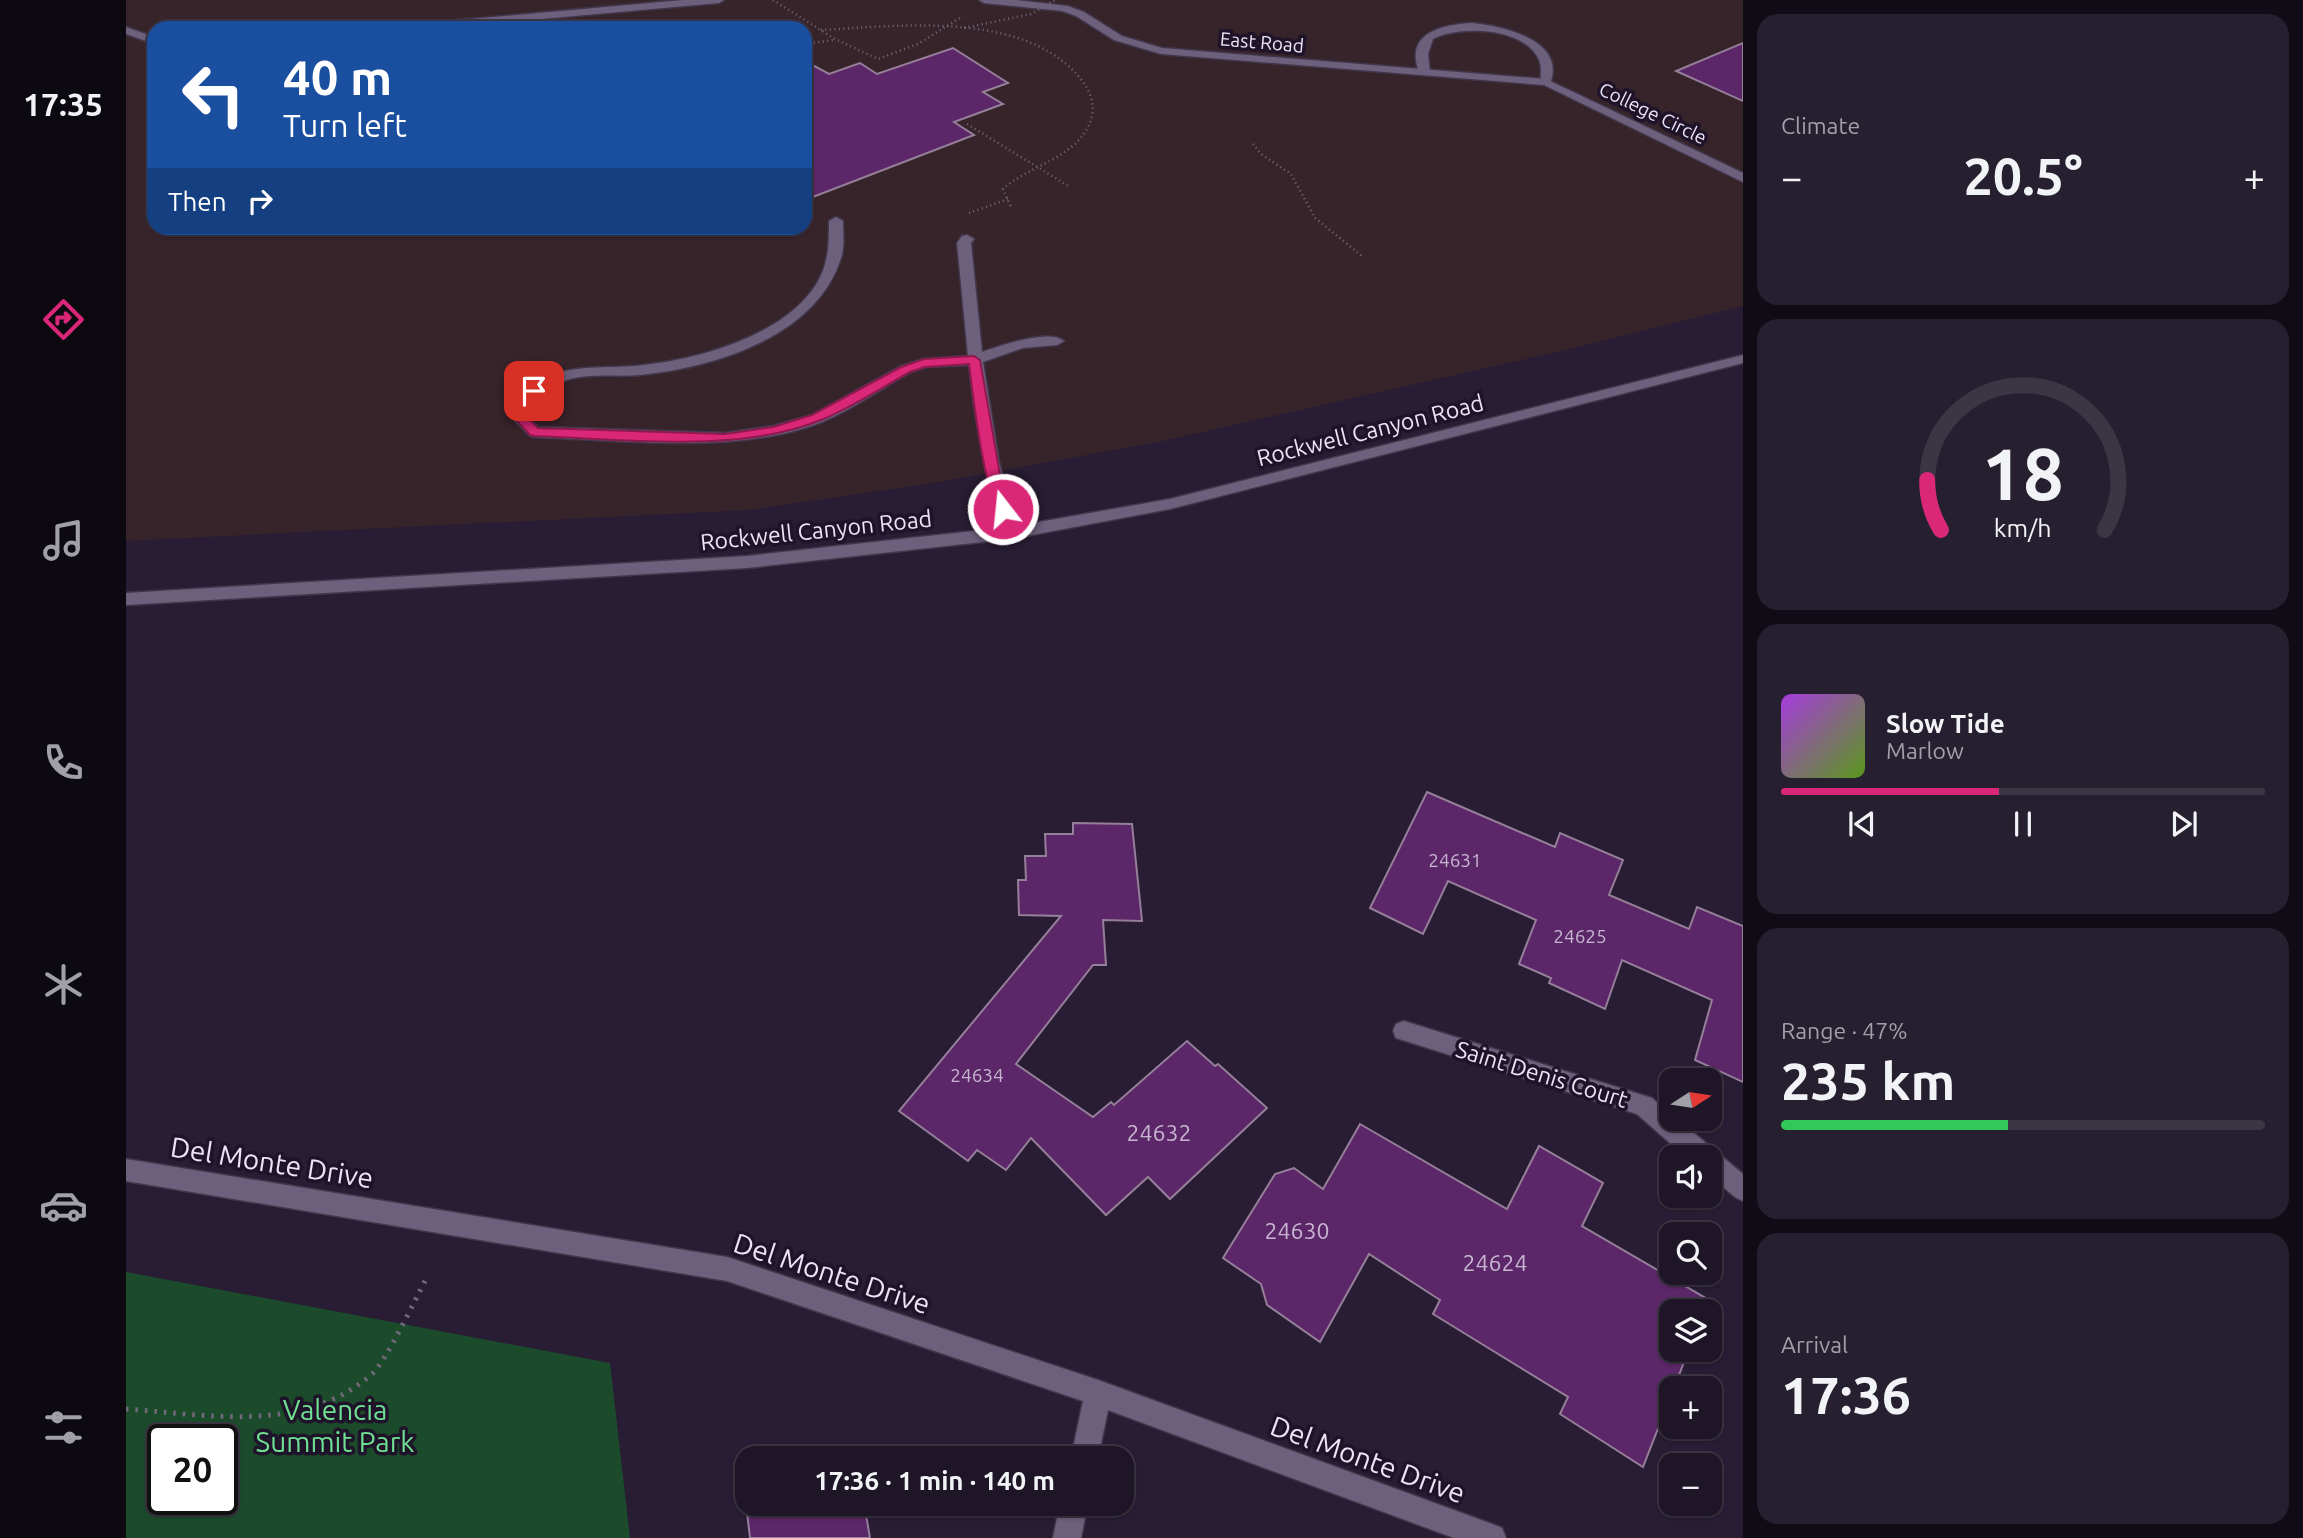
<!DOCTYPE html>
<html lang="en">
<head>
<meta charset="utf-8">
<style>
	body { margin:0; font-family:Ubuntu,sans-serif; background:#261f2f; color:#f1f3f6; height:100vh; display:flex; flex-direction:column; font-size:26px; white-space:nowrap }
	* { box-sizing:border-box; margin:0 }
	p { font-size:23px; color:#a19fa7 }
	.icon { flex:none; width:38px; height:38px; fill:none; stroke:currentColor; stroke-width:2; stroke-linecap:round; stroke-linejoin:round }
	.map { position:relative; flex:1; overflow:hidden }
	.drawer { display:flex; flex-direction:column; gap:14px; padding:14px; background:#100c15; width:560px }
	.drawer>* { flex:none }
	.top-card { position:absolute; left:21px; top:21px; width:665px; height:214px; border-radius:21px; box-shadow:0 2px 5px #0004,0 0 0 2px #3c3544; background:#1a4fa0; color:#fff; overflow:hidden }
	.needle { width:46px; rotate:78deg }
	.controls { position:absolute; left:1533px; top:1068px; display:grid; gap:14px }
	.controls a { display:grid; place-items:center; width:63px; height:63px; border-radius:14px; background:#1e1627; box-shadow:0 2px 5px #0004,0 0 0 2px #3c3544; font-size:35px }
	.speed { position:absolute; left:21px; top:1424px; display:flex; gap:14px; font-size:35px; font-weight:700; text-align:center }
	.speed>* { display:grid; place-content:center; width:91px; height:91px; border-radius:50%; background:#1e1627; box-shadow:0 2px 5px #0004,0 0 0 2px #3c3544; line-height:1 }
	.speed .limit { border:4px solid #111; border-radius:10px; background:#fff; color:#111 }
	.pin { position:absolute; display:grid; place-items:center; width:60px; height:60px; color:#fff; margin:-30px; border-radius:14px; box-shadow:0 4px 10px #0006 }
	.me { position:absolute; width:77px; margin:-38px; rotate:344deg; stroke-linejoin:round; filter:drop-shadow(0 0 5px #0008) }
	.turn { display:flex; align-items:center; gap:24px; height:147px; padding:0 21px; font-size:32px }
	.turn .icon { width:91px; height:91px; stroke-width:2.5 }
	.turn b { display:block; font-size:49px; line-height:60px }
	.then { display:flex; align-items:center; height:66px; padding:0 21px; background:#0003; gap:14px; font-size:26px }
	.big { font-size:52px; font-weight:700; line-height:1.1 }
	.drawer .widget { flex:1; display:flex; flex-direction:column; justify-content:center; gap:10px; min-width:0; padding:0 24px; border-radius:21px; background:#261f2f }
	.drawer .dial { align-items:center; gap:0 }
	.dial svg { height:182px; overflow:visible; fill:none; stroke:#3c3544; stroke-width:7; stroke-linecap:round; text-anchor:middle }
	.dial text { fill:#f1f3f6; stroke:none }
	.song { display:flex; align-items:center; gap:21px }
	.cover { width:84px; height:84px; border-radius:10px; background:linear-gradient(135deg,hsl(280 70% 55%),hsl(90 70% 35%)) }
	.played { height:7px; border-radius:4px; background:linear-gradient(90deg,#db2777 45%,#3c3544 45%) }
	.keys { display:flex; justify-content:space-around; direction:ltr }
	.heat { display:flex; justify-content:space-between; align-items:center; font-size:38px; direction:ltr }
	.charge { height:10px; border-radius:5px; background:linear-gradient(90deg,#34c759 47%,#3c3544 0) }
	.trip { position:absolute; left:609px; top:1446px; width:399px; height:70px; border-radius:21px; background:#1e1627; box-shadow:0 2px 5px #0004,0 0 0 2px #3c3544; font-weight:700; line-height:70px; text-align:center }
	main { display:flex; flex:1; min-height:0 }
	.dock { display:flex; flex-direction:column; width:126px; justify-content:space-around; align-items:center; background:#0c0910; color:#a19fa7 }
	.dock .icon { width:49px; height:49px }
	.dock .on { color:#db2777 }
	.dock b { font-size:32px; color:#f1f3f6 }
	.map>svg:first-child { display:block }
	.education { fill:#37242a; fill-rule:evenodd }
	.green { fill:#1c4b2c; fill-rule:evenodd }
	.building { fill:#5c2768; stroke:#957f99; stroke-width:2 }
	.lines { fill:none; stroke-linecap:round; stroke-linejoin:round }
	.service-casing { stroke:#41374b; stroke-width:3 }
	.minor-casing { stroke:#41374b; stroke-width:3 }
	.tertiary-casing { stroke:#41374b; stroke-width:3 }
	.path-far1 { stroke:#72697d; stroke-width:2.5; stroke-dasharray:1 3.5; stroke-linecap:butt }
	.path { stroke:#72697d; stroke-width:5; stroke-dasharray:2.5 7; stroke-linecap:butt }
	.service { fill:#6d607c; fill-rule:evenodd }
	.minor { fill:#6d607c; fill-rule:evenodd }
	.tertiary { fill:#6d607c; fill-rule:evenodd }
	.path-bridge { stroke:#72697d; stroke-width:2.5; stroke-dasharray:1 3.5; stroke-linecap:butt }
	.route { fill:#db2777; stroke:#8e194d; stroke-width:2 }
	.labels { text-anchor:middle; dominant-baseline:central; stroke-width:7; stroke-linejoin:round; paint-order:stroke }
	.far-street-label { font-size:19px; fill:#ebe4f4; stroke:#1f132a }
	.number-label { font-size:19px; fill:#c7b5d1 }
	.street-label { font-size:23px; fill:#ebe4f4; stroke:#1f132a }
	.near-number-label { font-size:23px; fill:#c7b5d1 }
	.near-street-label { font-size:28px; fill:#ebe4f4; stroke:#1f132a }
	.near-park-label { font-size:28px; fill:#6fdf92; stroke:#1f132a }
</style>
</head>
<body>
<main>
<nav class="dock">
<b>17:35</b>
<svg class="icon on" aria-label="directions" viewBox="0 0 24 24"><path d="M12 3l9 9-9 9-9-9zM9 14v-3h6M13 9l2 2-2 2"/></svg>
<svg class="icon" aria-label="music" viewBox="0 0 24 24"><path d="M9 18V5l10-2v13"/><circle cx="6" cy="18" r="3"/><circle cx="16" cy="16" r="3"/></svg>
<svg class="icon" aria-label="phone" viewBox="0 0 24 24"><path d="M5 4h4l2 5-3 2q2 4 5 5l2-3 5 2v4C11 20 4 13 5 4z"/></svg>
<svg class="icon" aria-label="climate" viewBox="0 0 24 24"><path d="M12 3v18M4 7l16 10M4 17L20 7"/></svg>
<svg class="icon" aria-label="car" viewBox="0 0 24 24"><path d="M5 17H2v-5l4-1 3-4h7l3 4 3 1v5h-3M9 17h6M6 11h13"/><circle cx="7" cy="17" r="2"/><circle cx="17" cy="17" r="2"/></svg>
<svg class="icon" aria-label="filters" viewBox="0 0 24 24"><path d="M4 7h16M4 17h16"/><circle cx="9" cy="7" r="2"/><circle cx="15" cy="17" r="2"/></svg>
</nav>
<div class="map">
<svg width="1617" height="1538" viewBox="0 0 1617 1538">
	<rect width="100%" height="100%" fill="#281d34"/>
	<path class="education" d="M0,0H1617V306L1435,351L1037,441L808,483L622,510L0,541ZM28,28H679V228H28Z"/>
	<path class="green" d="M0,1272L484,1363L504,1538H0ZM37,1440H96V1500H37Z"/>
	<g class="building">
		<polygon points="1617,43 1617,101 1550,71"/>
		<polygon points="827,48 882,83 857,92 877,104 828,122 848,135 679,200 679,61 703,74 734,63 751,74"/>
		<polygon points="1301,792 1429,847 1434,833 1497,860 1483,895 1563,929 1571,907 1617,926 1617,1082 1569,1060 1586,1000 1496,960 1479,1009 1423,983 1425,978 1393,964 1410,920 1322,881 1297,934 1244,908"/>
		<polygon points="947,823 1006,824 1016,921 977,920 980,965 967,965 890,1064 967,1117 985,1102 988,1105 1061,1041 1089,1066 1092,1064 1141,1108 1044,1199 1022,1177 980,1215 905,1138 880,1170 851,1150 842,1161 773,1111 935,916 893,915 892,880 900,880 899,856 920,856 919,834 947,834"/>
		<polygon points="1234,1124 1381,1209 1413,1146 1477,1183 1456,1226 1583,1300 1579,1311 1545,1311 1545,1349 1563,1349 1548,1388 1545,1388 1545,1395 1517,1467 1434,1414 1442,1397 1307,1314 1314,1300 1243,1254 1194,1342 1141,1305 1135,1284 1097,1258 1149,1174 1168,1168 1197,1189"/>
		<polygon points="620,1503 738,1503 744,1538 624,1538"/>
	</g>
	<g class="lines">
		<g class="service-casing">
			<g id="service">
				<path d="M1346,23C1376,26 1441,40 1424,84L1414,82C1415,75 1416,67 1413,60C1399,27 1333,25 1307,39L1302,54L1304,73L1294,75C1277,34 1313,25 1346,23Z"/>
				<path d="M710,217L717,221C717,233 719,247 715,258C690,337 589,367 515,375C491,377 464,373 441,380C420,386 406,398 405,420L412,427L599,433L647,426L686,415L775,366L798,359L842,356L831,243L836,236L841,235L848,239L845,243L856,352C874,346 923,328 938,341L931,345L897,348L857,362L873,462L892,533L890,537L884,539L876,533C860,478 849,422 843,365L800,367L785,372C756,388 727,409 696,422C613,455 497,440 408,437L403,435L389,421C391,400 403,384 422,376C453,364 485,369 517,365C573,359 660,335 691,283C703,263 703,243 703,221Z"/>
			</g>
		</g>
		<g class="minor-casing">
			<g id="minor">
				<polygon points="557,0 598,0 593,3 314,28 271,28 277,25"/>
				<polygon points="853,0 890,0 942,6 958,12 996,36 1036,48 1420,79 1617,173 1617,182 1418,85 1035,54 988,40 950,16 936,11 858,3"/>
				<polygon points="0,27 28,37 28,44 0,34"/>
				<polygon points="1278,1021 1526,1098 1545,1115 1545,1118 1550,1118 1617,1174 1617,1201 1609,1197 1584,1176 1584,1157 1560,1157 1511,1114 1270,1038 1267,1031 1270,1024"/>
				<polygon points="0,1159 601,1257 972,1380 1366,1524 1376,1528 1380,1538 1328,1538 982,1410 972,1458 945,1458 957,1401 601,1281 0,1181"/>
				<polygon points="934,1503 962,1503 955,1538 927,1538"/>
			</g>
		</g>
		<g class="tertiary-casing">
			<polygon id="tertiary" points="1617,355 1617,363 1044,509 884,539 621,568 0,605 0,593 621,556 884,527 1044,499"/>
		</g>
		<g class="path-far1">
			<polyline points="647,0 709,39 752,59 792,44 837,16"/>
			<path d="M695,30C773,26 898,10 954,78C966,92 971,109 962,127C946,159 902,166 877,189L885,207"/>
			<polyline points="679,44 708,40"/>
			<polyline points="841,124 944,187"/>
			<polyline points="1127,144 1135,154 1165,174 1189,218 1236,256"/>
			<polyline points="843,213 882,199"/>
		</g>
		<path class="path" d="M0,1409C83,1415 178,1434 246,1374C259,1363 289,1300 299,1281"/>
		<use href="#service" class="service"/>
		<use href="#minor" class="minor"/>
		<use href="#tertiary" class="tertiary"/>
		<polyline class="path-bridge" points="838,28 905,14 929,0"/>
	</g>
	<path class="route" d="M848,356L854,360L876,486L883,509L877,514C859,507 846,387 843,364L799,367L784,372C755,388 725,408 695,420C612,454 497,439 408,436L404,435L391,421V406L404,388L408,387L414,391L404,406V420L412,428L599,434L647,427L686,415L775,367L798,359Z"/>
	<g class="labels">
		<g class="far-street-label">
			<text transform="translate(1136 42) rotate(5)">East Road</text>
			<text transform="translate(1527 113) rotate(26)">College Circle</text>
		</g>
		<g class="number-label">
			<text x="1329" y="860">24631</text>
			<text x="1454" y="936">24625</text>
			<text x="851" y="1075">24634</text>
		</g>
		<g class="street-label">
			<text transform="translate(1244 430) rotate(-14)">Rockwell Canyon Road</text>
			<text transform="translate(690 530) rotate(-6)">Rockwell Canyon Road</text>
			<text transform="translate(1416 1074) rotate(17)">Saint Denis Court</text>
		</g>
		<g class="near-number-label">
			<text x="1033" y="1132">24632</text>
			<text x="1171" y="1230">24630</text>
			<text x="1369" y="1262">24624</text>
		</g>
		<g class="near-street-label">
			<text transform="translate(146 1162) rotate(9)">Del Monte Drive</text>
			<text transform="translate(706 1273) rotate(18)">Del Monte Drive</text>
			<text transform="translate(1242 1459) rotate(20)">Del Monte Drive</text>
		</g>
		<g class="near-park-label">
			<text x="209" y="1409">Valencia<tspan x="209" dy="32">Summit Park</tspan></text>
		</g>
	</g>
</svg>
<div class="controls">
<a><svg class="needle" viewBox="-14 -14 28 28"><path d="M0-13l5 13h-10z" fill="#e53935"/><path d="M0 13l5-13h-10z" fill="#a19fa7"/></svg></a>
<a><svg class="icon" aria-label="sound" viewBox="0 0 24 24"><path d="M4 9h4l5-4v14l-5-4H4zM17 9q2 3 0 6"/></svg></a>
<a><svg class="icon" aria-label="search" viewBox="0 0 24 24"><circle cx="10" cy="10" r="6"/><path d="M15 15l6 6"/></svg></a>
<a><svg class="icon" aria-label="layers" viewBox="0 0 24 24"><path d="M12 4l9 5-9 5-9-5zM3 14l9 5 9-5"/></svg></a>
<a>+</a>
<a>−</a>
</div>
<div class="speed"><div class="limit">20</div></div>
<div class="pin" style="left:408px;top:391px;background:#d93025"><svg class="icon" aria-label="arrive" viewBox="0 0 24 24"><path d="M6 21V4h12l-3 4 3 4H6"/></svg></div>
<svg class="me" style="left:877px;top:509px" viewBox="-20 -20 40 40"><circle r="17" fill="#db2777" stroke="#fff" stroke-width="3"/><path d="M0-11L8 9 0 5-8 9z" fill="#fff"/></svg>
<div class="trip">17:36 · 1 min · 140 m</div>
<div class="top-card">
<div class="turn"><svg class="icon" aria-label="left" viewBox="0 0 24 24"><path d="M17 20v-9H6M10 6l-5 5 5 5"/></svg><div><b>40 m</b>Turn left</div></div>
<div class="then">Then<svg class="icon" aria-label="right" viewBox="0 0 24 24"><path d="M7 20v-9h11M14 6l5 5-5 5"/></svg></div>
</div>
</div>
<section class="drawer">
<div class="widget"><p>Climate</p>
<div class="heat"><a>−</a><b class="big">20.5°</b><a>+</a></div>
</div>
<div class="widget dial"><svg viewBox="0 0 100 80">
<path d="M14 69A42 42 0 1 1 86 69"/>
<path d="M14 69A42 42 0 0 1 8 47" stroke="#db2777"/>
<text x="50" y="56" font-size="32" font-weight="700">18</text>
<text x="50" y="72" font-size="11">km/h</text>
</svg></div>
<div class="widget">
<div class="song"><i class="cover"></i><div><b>Slow Tide</b><p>Marlow</p></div></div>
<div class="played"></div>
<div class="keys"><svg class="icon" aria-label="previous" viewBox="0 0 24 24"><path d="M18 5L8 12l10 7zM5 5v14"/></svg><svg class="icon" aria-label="pause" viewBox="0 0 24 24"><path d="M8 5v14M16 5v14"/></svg><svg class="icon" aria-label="next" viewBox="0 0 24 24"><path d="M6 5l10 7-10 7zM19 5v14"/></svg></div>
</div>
<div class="widget"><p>Range · 47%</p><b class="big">235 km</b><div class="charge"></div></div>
<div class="widget"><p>Arrival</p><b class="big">17:36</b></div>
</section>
</main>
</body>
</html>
